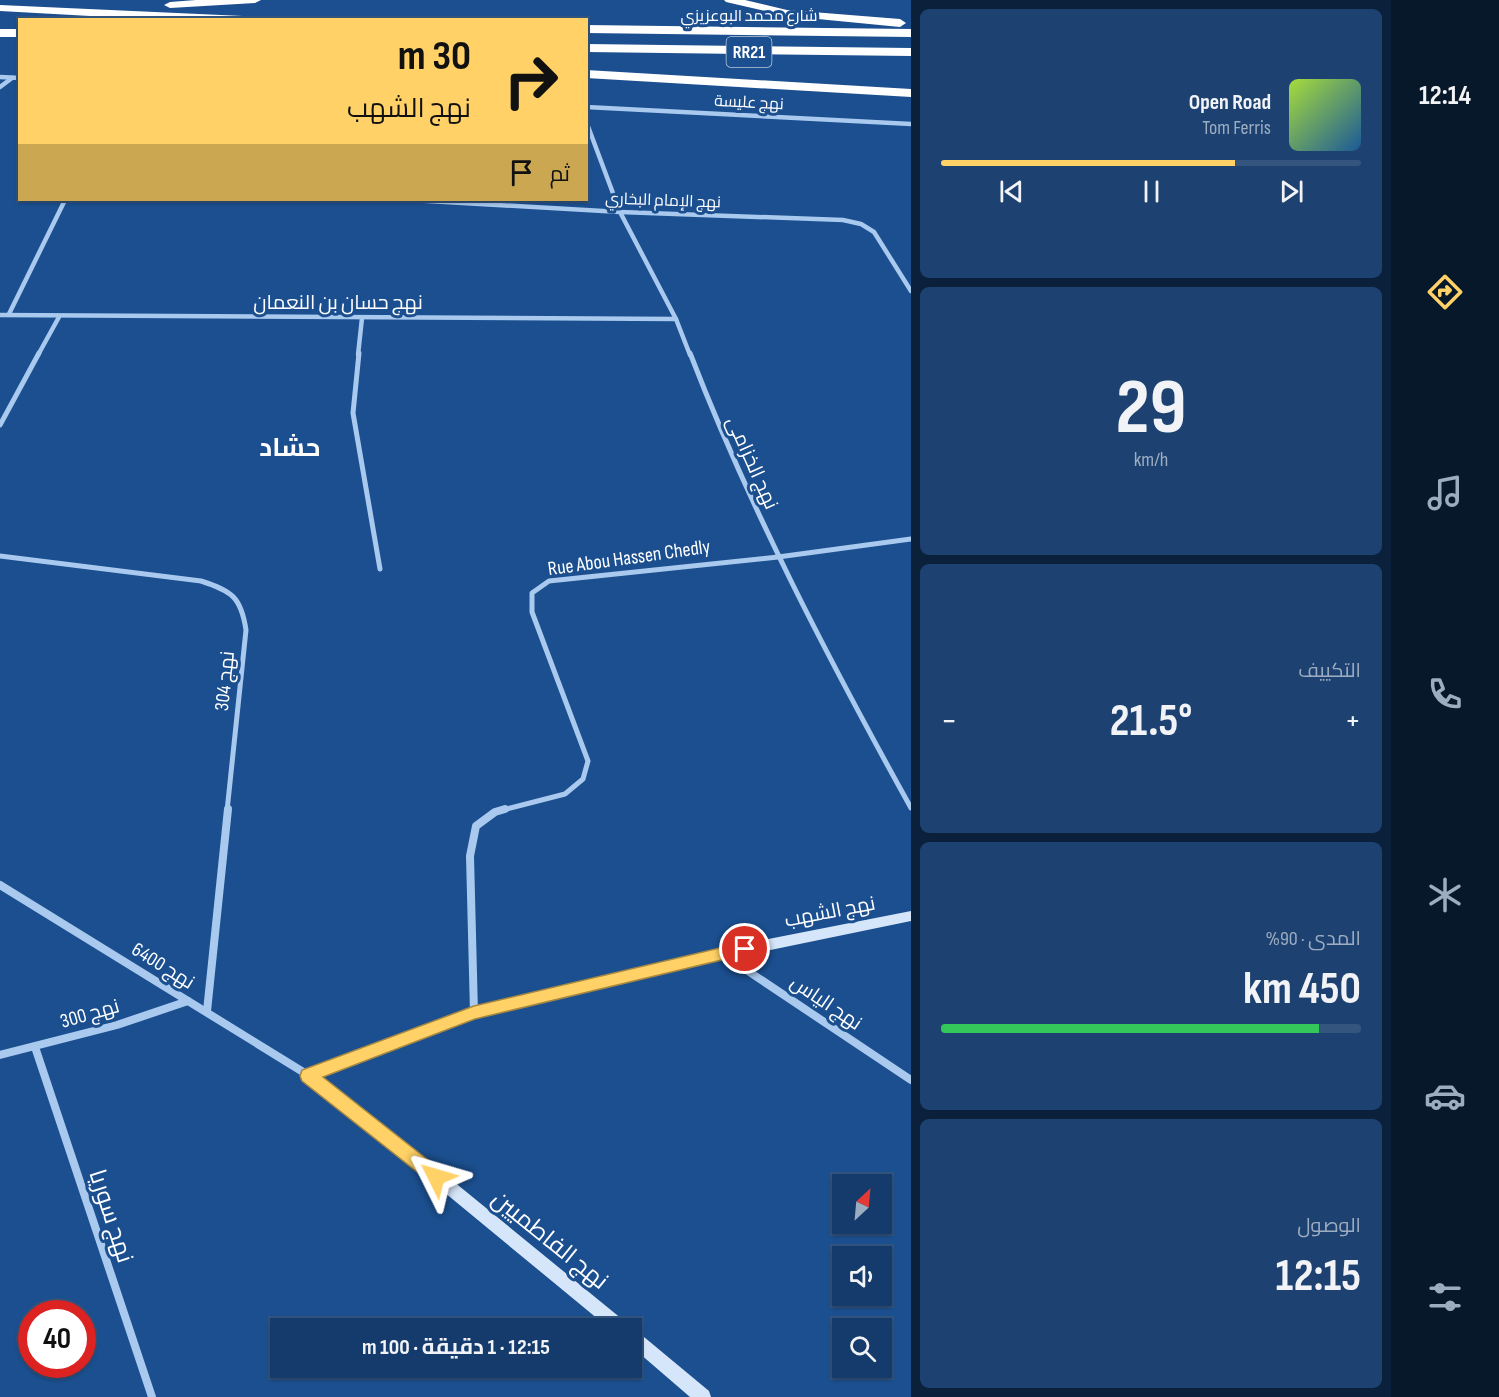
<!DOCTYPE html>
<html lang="ar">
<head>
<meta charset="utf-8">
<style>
	body { margin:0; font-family:"Sofia Sans Condensed",Cairo,sans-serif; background:#1d4271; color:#f1f3f6; direction:rtl; height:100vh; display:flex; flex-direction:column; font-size:22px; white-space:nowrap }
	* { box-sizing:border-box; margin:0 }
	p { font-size:20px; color:#9dadc1 }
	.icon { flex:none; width:33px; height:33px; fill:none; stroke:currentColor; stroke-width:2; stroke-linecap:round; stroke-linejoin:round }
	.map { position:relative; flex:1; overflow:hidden; direction:ltr }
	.drawer { display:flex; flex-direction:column; gap:9px; padding:9px; background:#0b203b; width:480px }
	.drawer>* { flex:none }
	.hud { position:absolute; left:18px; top:18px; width:570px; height:183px; border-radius:0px; box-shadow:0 2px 4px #0004,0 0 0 2px #33557e; direction:rtl; background:#ffd166; color:#111; overflow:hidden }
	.needle { width:39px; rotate:26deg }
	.fabs { position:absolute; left:832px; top:1174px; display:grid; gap:12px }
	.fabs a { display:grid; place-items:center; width:60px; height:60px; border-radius:0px; background:#143b6b; box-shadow:0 2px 4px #0004,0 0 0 2px #33557e; font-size:30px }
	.speed { position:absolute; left:18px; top:1300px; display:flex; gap:12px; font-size:30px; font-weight:700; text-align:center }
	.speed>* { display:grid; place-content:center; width:78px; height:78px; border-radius:50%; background:#143b6b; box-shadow:0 2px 4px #0004,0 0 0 2px #33557e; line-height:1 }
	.speed .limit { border:9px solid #d22; background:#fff; color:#111 }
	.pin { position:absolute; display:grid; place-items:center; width:51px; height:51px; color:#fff; margin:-26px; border:3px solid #fff; border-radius:50%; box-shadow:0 2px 6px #0007 }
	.me { position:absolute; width:66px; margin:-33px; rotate:310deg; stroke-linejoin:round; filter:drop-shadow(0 0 4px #0008) }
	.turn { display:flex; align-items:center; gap:21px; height:126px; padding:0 18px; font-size:27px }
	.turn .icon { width:78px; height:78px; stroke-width:2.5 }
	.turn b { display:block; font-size:42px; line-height:51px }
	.then { display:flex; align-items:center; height:57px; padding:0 18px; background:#0003; gap:12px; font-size:22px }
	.big { font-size:45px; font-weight:700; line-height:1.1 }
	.drawer .card { flex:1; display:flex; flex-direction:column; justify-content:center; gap:9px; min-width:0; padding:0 21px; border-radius:9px; background:#1d4271 }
	.drawer .dial { align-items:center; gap:0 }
	.dial b { font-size:78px; line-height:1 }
	.song { display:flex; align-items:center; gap:18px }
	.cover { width:72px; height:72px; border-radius:9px; background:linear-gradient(135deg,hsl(80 70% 55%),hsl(210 70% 35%)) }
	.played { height:6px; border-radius:3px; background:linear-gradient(90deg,#ffd166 70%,#33557e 70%) }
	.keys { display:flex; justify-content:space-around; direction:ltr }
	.heat { display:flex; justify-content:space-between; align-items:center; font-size:33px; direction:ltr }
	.charge { height:9px; border-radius:4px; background:linear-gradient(90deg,#34c759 90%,#33557e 0) }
	.trip { position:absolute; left:270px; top:1318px; width:372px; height:60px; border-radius:0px; background:#143b6b; box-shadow:0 2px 4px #0004,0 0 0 2px #33557e; font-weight:700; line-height:60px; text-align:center; direction:rtl }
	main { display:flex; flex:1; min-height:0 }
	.tabs { display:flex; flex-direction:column; width:108px; justify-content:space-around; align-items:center; background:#08182b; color:#9dadc1 }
	.tabs .icon { width:42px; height:42px }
	.tabs .on { color:#ffd166 }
	.tabs b { font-size:27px; color:#f1f3f6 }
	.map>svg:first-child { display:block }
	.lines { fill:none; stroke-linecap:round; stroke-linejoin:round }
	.street-far2 { stroke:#a9c9ee; stroke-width:4.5 }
	.street-far1 { stroke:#a9c9ee; stroke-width:5 }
	.street { stroke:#a9c9ee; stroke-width:8 }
	.secondary { fill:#d6e6fa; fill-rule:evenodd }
	.highway { fill:#fff; fill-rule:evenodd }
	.route { fill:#ffd166; stroke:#a68842; stroke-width:1.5 }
	.labels { text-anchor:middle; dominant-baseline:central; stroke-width:6; stroke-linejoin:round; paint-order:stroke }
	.far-street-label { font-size:16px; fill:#fff; stroke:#1b4f8f }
	.shield { fill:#1b4f8f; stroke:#bbcadd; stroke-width:1.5 }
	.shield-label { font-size:18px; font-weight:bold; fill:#fff }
	.street-label { font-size:20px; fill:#fff; stroke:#1b4f8f }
	.near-street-label { font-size:24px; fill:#fff; stroke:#1b4f8f }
	.district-label { font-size:26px; font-weight:bold; fill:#fff; stroke:#1b4f8f }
</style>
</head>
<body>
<main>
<nav class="tabs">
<b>12:14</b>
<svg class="icon on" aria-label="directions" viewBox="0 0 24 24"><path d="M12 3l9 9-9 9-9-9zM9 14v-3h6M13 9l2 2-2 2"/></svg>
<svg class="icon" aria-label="music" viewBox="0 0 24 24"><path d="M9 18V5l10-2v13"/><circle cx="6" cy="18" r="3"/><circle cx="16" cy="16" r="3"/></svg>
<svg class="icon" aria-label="phone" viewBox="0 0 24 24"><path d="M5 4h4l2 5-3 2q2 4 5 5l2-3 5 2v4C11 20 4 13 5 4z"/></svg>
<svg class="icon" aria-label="climate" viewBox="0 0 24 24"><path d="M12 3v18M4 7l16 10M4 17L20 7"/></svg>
<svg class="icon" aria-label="car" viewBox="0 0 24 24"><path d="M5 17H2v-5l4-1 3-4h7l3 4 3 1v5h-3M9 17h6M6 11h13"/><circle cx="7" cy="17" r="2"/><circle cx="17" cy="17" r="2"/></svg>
<svg class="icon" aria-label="filters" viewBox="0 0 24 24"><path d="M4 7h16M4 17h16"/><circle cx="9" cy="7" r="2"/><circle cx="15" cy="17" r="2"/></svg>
</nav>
<section class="drawer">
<div class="card">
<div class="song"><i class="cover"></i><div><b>Open Road</b><p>Tom Ferris</p></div></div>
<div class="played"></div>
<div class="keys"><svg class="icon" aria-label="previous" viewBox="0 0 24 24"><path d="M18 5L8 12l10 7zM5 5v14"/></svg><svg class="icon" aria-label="pause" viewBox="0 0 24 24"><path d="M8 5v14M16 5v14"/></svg><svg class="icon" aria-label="next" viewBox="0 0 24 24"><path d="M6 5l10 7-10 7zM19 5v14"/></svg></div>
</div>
<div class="card dial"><b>29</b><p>km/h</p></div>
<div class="card"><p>التكييف</p>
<div class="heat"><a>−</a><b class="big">21.5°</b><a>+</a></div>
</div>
<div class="card"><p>المدى · 90%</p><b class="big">450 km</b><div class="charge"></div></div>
<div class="card"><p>الوصول</p><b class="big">12:15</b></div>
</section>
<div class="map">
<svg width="911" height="1397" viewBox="0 0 911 1397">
	<rect width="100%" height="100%" fill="#1b4f8f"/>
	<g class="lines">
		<g class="street-far2">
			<polyline points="0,77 20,78"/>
			<polyline points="0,87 12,78"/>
			<polyline points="586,107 911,124"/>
			<polyline points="586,121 620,212 676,319 690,355"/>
			<polyline points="410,200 620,212 843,220 861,224 874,232 911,291"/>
			<polyline points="9,314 65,200"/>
			<polyline points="0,315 676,319"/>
			<polyline points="38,355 59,317"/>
			<polyline points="358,355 362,318"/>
		</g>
		<g class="street-far1">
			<polyline points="359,353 353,413 380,569"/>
			<path d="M690,353C751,511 829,660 911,808"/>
			<polyline points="0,425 39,353"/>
			<path d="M0,556L201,581C232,591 241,597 246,630L227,811"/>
			<polyline points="499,811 565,794 583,779 588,761 532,612 532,593 549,581 778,557 911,539"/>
		</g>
		<g class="street">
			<polyline points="0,885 308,1075"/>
			<polyline points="724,955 911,1080"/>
			<polyline points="207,1011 228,809"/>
			<polyline points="474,1013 470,856 476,826 495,812 505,809"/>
			<polyline points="35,1047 152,1397"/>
			<polyline points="0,1055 117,1025 188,1001"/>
		</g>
		<g class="secondary">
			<polygon points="911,911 911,921 722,960 475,1019 321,1078 426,1159 628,1324 630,1329 610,1329 416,1169 303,1080 301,1076 303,1072 474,1007 722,948"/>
			<polygon points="632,1329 638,1332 709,1391 711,1397 690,1397 632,1347"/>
		</g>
		<g class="highway">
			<polygon points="196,0 261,0 255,3 170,8 164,5 170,2"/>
			<polygon points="724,0 745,0 787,10 900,19 906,23 900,27 787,16 726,2"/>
			<polygon points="0,5 243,16 248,20 162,20 0,11"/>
			<polygon points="586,25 911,29 911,37 586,33"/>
			<rect x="0" y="29" width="20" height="8"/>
			<polygon points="586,44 911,48 911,56 586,52"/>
			<polygon points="586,70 911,89 911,97 586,78"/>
		</g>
	</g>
	<polygon class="route" points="745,942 751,944 753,949 751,953 475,1019 323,1077 442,1171 445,1177 442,1182 436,1185 430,1182 302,1081 300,1076 302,1070 474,1006"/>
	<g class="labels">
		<g class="far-street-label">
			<text x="749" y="16">شارع محمد البوعزيزي</text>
			<text transform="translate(749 103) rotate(3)">نهج عليسة</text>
			<text transform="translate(663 201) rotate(2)">نهج الإمام البخاري</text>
		</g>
		<rect class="shield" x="726.5" y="37" width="45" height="30" rx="4.5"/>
		<g class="shield-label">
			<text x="749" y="52">RR21</text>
		</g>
		<g class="street-label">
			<text x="338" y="303">نهج حسان بن النعمان</text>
			<text transform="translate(752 463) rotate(66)">نهج الخزامى</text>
			<text transform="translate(629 558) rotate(-8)">Rue Abou Hassen Chedly</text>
			<text transform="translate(225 681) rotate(-84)">نهج 304</text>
			<text transform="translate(830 912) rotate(-11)">نهج الشهب</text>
			<text transform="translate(163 966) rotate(32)">نهج 6400</text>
			<text transform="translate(826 1003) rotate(34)">نهج الياس</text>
			<text transform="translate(90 1014) rotate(-16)">نهج 300</text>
		</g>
		<g class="near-street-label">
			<text transform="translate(111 1216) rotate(72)">نهج سوريا</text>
			<text transform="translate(550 1240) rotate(39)">نهج الفاطميين</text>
		</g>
		<g class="district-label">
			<text x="290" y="448">حشاد</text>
		</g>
	</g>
</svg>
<div class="fabs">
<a><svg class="needle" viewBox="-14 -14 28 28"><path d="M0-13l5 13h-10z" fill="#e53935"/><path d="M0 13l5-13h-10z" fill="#9dadc1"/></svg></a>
<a><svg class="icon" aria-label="sound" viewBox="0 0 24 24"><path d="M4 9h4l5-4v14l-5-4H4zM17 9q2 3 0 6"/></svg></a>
<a><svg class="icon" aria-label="search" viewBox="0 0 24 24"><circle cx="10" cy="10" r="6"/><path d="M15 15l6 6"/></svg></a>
</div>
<div class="speed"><div class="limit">40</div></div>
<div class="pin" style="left:745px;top:949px;background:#d93025"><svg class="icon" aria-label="arrive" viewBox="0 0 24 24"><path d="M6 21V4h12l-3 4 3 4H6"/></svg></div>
<svg class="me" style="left:436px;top:1177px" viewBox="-20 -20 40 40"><path d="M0-17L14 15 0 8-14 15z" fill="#ffd166" stroke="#fff" stroke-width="4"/></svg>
<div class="trip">12:15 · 1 دقيقة · 100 m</div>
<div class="hud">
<div class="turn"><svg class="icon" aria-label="right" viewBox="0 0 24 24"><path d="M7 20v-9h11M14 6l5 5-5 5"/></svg><div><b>30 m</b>نهج الشهب</div></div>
<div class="then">ثم<svg class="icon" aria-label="arrive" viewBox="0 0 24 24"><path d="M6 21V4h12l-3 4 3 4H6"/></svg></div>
</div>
</div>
</main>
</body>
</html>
